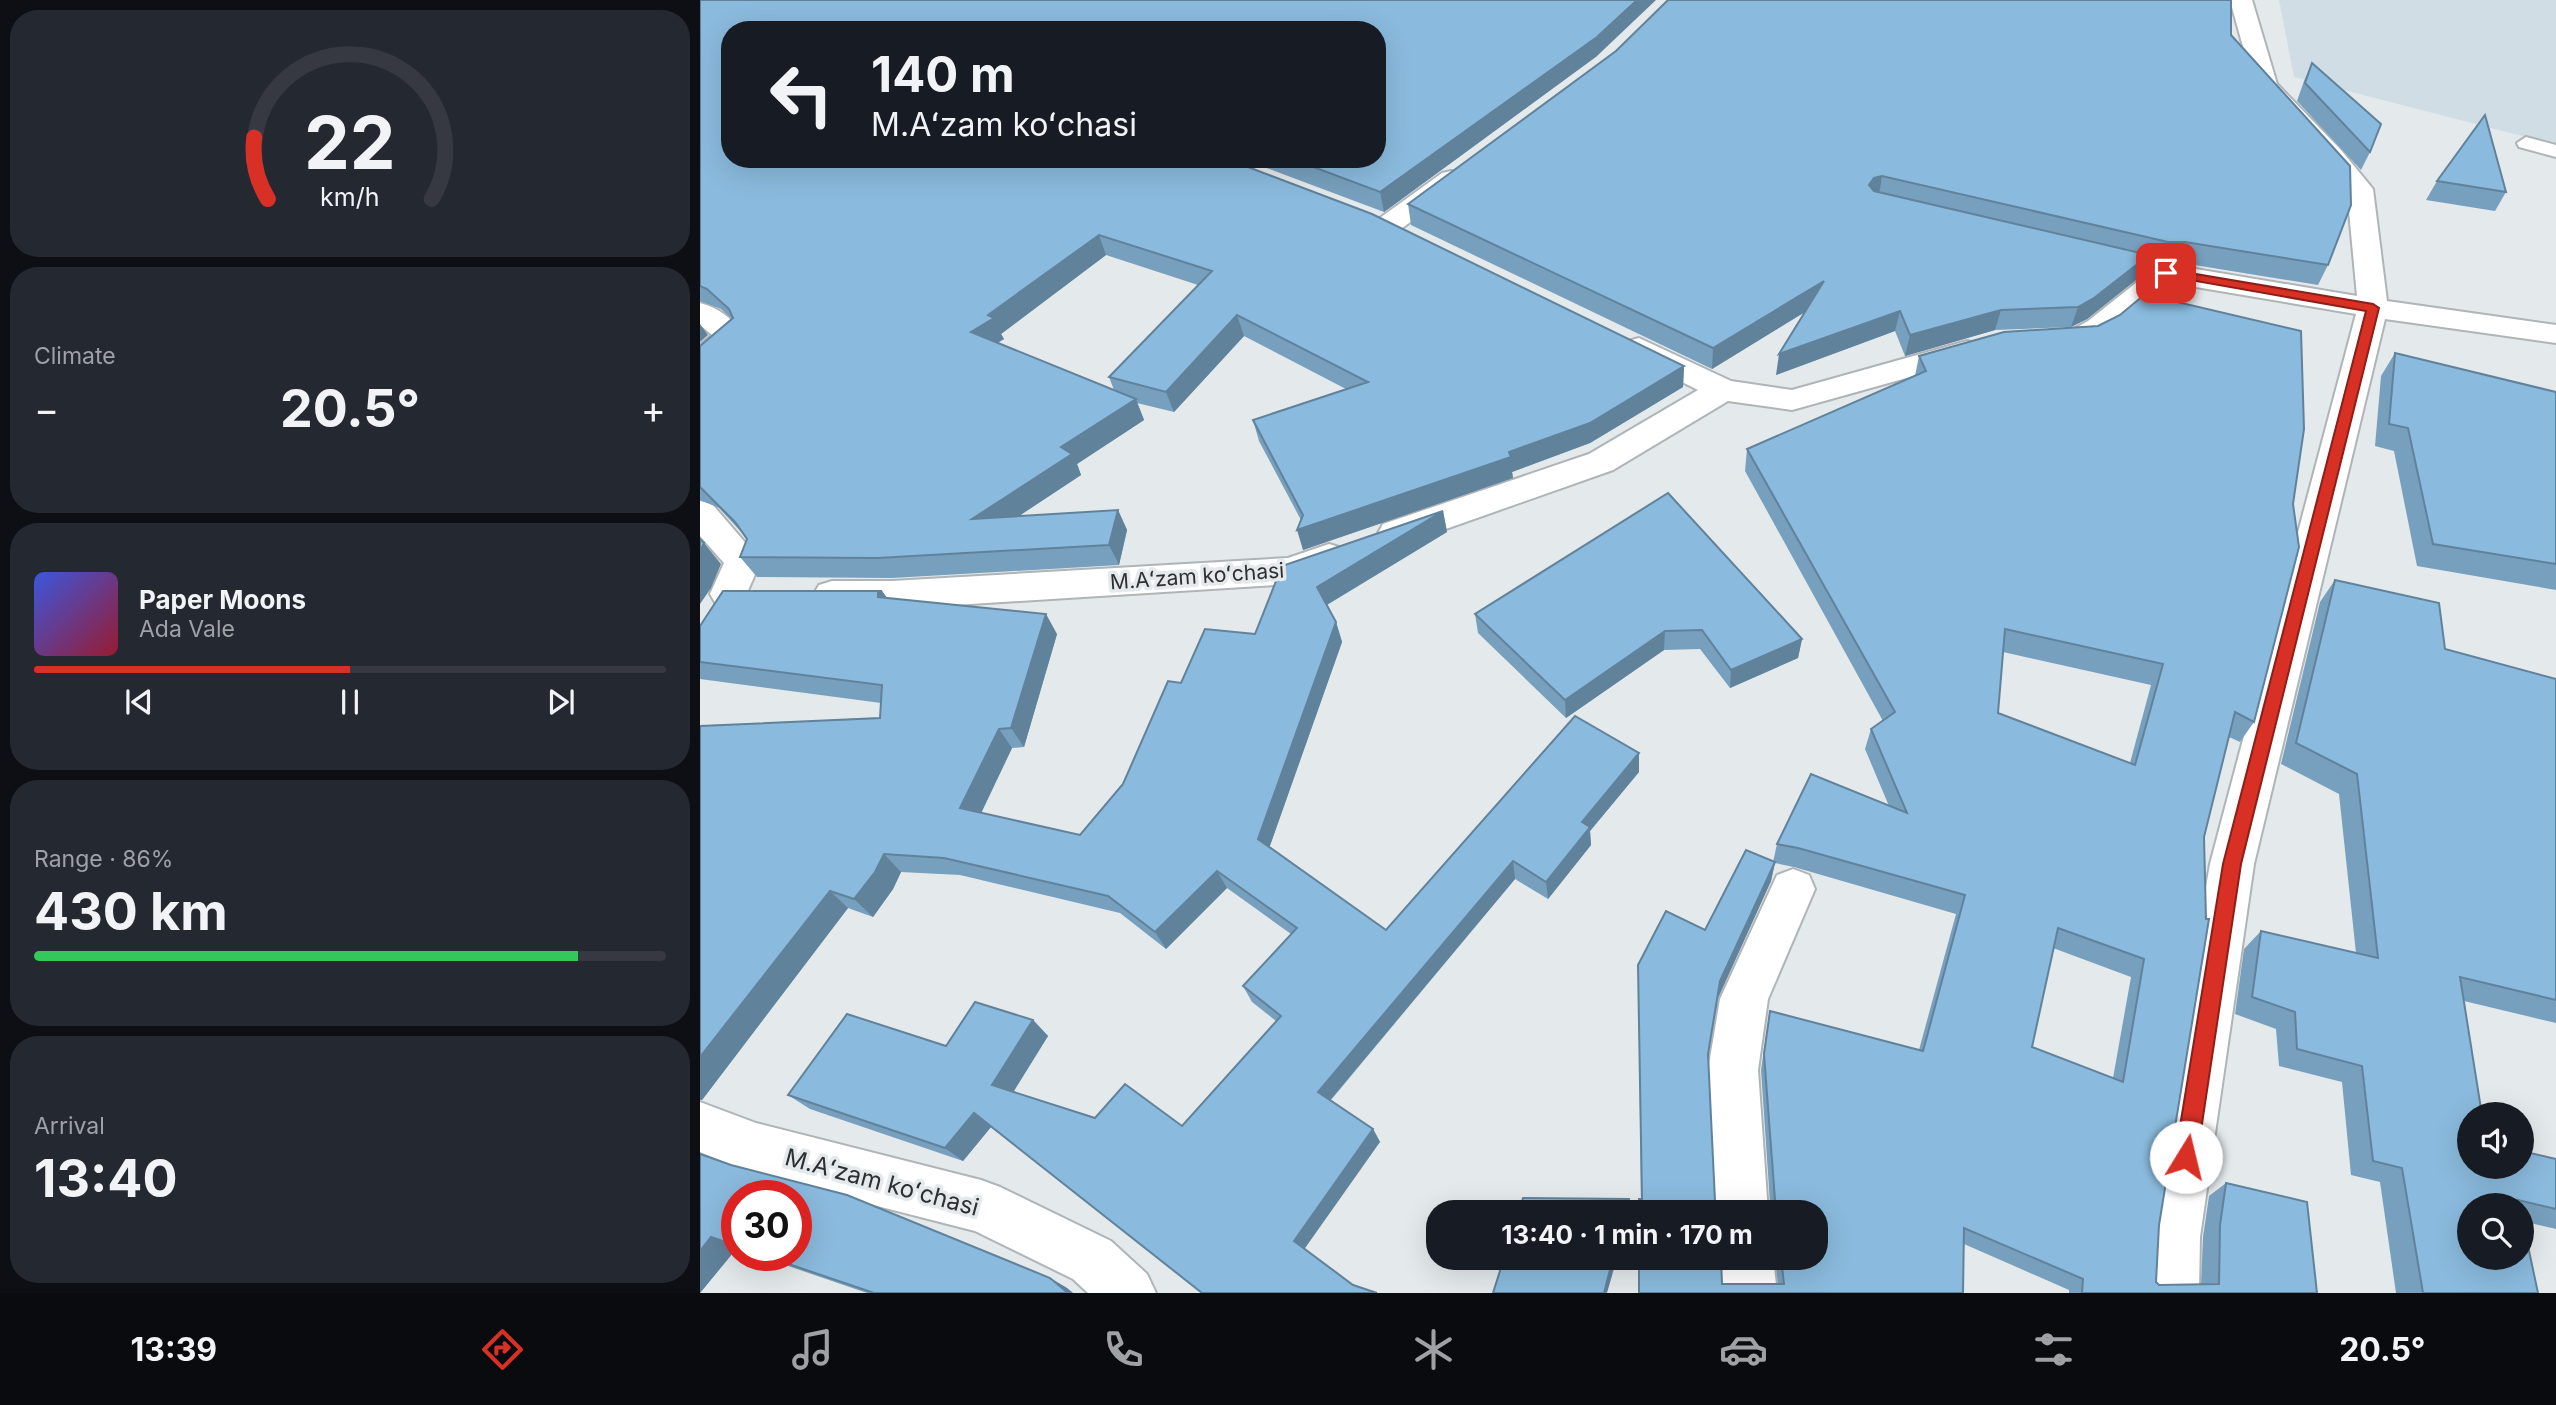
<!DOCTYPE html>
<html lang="en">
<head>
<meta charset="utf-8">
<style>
	body { margin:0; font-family:Inter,sans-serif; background:#242831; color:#f1f3f6; height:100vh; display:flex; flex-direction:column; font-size:26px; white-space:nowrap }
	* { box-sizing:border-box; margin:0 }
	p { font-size:23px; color:#9ea1a6 }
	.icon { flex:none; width:38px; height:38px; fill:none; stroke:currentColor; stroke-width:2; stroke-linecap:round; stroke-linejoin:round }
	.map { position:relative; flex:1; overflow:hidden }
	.panel { display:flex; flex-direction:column; gap:10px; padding:10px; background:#0d0f14; width:700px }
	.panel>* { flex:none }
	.banner { position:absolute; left:21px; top:21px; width:665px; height:147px; border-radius:28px; box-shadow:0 7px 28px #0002; background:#171b24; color:#f1f3f6; overflow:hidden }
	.tools { position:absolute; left:1757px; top:1102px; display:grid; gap:14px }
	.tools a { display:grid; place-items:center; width:77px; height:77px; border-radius:50%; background:#171b24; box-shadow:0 7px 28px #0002; font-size:35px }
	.speed { position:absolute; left:21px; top:1180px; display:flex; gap:14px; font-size:35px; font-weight:700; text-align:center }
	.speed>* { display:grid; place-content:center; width:91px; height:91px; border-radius:50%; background:#171b24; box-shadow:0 7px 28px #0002; line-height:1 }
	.speed .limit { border:10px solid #d22; background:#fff; color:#111 }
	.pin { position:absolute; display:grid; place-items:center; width:60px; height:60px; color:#fff; margin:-30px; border-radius:14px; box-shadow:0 4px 10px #0006 }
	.me { position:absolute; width:77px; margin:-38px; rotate:9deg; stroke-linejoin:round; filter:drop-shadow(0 0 5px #0008) }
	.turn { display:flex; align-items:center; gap:24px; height:147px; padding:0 35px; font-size:32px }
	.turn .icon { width:91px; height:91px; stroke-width:2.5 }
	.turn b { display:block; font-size:49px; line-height:60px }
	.big { font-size:52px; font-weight:700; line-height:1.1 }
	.panel .tile { flex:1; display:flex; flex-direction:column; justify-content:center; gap:10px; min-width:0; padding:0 24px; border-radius:28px; background:#242831 }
	.panel .dial { align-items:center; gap:0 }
	.dial svg { height:182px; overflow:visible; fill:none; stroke:#363941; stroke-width:7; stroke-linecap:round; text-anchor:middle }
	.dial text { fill:#f1f3f6; stroke:none }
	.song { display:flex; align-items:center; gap:21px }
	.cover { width:84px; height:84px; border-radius:10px; background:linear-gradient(135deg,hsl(230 70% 55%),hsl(350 70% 35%)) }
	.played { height:7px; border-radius:4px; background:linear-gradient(90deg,#d93025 50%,#363941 50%) }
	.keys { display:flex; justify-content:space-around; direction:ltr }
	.heat { display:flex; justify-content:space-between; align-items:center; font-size:38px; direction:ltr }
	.charge { height:10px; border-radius:5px; background:linear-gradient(90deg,#34c759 86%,#363941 0) }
	.trip { position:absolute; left:726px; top:1200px; width:402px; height:70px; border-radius:28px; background:#171b24; box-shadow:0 7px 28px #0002; font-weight:700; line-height:70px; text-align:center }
	.tab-bar { display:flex; height:112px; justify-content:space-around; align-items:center; background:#090b0e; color:#9ea1a6 }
	.tab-bar .icon { width:49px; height:49px }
	.tab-bar .selected { color:#d93025 }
	.tab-bar b { font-size:32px; color:#f1f3f6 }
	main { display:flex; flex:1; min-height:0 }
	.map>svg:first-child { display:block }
	.built { fill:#d1dde5 }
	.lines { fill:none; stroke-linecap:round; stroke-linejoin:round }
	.service-casing { stroke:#afb4b7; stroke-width:4 }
	.minor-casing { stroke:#afb4b7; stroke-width:4 }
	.service { fill:#fff; fill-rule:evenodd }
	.minor { fill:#fff; fill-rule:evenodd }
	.wall { fill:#77a0be; fill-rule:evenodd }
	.shaded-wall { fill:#61829b }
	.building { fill:#8abadd; stroke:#61829b; stroke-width:2; fill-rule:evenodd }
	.route { fill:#d93025; stroke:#8d1f18; stroke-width:2 }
	.labels { text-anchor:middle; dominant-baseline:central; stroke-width:7; stroke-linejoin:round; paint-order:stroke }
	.street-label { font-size:21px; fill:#2d2f30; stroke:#e4e9ec }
	.near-street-label { font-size:24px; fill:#2d2f30; stroke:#e4e9ec }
</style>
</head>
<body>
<main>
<section class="panel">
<div class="tile dial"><svg viewBox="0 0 100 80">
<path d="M14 69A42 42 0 1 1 86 69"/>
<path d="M14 69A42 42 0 0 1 8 42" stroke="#d93025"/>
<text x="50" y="56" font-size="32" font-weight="700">22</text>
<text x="50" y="72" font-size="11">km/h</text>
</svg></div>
<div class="tile"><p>Climate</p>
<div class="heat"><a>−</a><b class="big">20.5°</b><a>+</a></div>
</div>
<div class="tile">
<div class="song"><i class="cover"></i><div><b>Paper Moons</b><p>Ada Vale</p></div></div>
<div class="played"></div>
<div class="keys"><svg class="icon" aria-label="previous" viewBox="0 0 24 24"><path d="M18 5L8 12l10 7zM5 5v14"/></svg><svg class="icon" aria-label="pause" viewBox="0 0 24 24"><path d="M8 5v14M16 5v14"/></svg><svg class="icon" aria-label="next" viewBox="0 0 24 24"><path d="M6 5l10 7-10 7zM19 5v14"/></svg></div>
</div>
<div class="tile"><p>Range · 86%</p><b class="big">430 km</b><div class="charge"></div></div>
<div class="tile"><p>Arrival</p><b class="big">13:40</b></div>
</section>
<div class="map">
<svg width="1856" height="1293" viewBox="0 0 1856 1293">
	<rect width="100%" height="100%" fill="#e4e9ec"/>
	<polygon class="built" points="1579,0 1856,0 1856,145 1594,77"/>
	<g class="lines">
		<g class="service-casing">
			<g id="service">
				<polygon points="1826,137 1856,145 1856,157 1819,147 1817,143"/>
				<polygon points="1408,253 1473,269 1477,273 1473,277 1466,279 1401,263 1398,259 1401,255"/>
			</g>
		</g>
		<g class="minor-casing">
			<g id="minor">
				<path d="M1530,0H1552L1577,84L1641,150L1673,189L1687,301L1856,325V343L1685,319L1554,864L1500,1237L1499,1293H1443L1446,1237L1510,864L1656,314L1472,283C1437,312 1398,360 1347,347L1343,340L1347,333L1372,330L1388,321L1456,267L1466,264L1657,296L1647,190L1554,86Z"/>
				<polygon points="751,171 760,173 764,179 760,185 697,232 687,234 677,232 673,226 677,220 742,173"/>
				<path d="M0,303C20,308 34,320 45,337L11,367L0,370V345L12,335L0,325Z"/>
				<polygon points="939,338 1031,381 1092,390 1267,341 1278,344 1282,351 1278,358 1092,410 1028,401 913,470 709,542 696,546 683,542 678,533 683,524 889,454 998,390 928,355 924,348 928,341"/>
				<polygon points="0,501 12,504 61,561 42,604 29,608 16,604 10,594 24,563 0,536"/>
				<polygon points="629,544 642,548 647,557 642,566 590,584 192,609 132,609 119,605 113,595 119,585 132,581 192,581 588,558"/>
				<polygon points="1093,869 1109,875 1115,889 1068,999 1058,1070 1068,1213 1015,1213 1008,1070 1020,999 1077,875"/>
				<polygon points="0,1102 56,1123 281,1180 300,1187 411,1241 447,1274 456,1293 388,1293 373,1279 275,1231 56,1175 0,1152"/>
				<polygon points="1019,1258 1073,1258 1077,1293 1021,1293"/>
			</g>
		</g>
		<use href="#service" class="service"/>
		<use href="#minor" class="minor"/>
	</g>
	<g class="wall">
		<path d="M0,0L897,56L684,212L543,159H677L30,30L527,159L984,366L983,387L890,443L812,472L813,478L603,550L601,520L559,441L553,420L646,389L544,336L474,412L437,403L444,420L377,464L381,475L319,516L418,510L427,530L419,565L192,578L57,577L40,557L47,539L43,534L19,508L0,500V346L32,319L21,309L0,301ZM406,255L498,285L409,377L414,390L297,343L304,339L301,334Z"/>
		<polygon points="1531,35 1628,265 1618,285 1476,262 1460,263 1447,260 1441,276 1387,319 1371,327 1295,330 1205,356 1195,331 1076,375 1105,312 1012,369 711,225 708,204 916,51"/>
		<polygon points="1612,63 1670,152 1661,170 1597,101 1604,81"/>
		<polygon points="1737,181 1806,192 1795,211 1726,200"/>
		<path d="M1473,301L1554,722L1540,742L1529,737L1504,837L1459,1225L1456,1282L1459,1285H1501L1503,1237L1509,1196L1526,1183L1617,1293H1369V1290L1264,1244L1263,1293L1022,1284H1078L1075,1258H1116V1213L941,1199L938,965L1005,930L1073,862L1077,844L1189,806L1165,749L1171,729L1183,721L1045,471L1047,449L1215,376L1219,356L1398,326ZM1303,652L1451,685L1430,763L1298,713ZM1075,863L1094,867L1256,914L1219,1050L1070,1011L1067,1028L1061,1070L1070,1203H1018L1015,1201L1008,1057L1018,998L1071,881ZM1353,948L1431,977L1413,1078L1332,1047Z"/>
		<polygon points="1695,353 1856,392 1856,590 1717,566 1694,451 1675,446 1681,376"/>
		<polygon points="968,493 1102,639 1098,658 1030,688 1000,649 964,650 866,718 778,633 775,614"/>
		<polygon points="743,511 747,532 627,605 636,622 642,642 569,848 686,930 939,772 890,831 891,845 848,899 815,879 631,1100 673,1129 680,1142 502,1293 291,1127 263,1161 110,1109 88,1095 333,1020 348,1036 313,1092 395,1118 482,1126 576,1021 552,1002 543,986 591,934 527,888 466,949 420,913 260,875 201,872 193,889 173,917 148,908 2,1100 0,1100 0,726 180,718 181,703 0,679 0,626 182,591 187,598 357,634 324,747 312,748 281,813 380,835 423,784 481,683"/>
		<path d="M1635,580L1745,649L1856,679V1023L1764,1001L1769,1167L1856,1159V1229L1822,1221L1838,1293H1696L1680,1182L1651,1175L1642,1082L1579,1066L1576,1029L1535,1014L1544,949L1561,931L1656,953L1639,794L1581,764L1620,602ZM1769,1206H1822V1258Z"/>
		<polygon points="0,1154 350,1278 367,1288 373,1293 167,1293 56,1255 96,1255 37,1195 37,1248 0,1293"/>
	</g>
	<g class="shaded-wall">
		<polygon points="937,0 956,0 897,56 684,212 680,192"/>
		<polygon points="1182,176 1179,196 1169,185 1174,178"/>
		<polygon points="399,235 406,255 301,334 304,339 281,353 271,332 288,315"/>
		<polygon points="1449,255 1441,276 1387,319 1371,327 1378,307"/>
		<polygon points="1124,281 1121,302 1012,369 1013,348"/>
		<polygon points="1301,310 1295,330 1205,356 1210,335"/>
		<polygon points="1200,311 1195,331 1076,375 1079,354"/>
		<polygon points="537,315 544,336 474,412 466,392"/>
		<polygon points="0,324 8,335 0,342"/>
		<polygon points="984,366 983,387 890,443 812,472 813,478 603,550 597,530 809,452"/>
		<polygon points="436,399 444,420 377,464 381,475 284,539 272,519 361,447"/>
		<polygon points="418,510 427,530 419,565 409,545"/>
		<polygon points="743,511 747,532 623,607 617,587"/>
		<polygon points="4,543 21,564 11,588 0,604 0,551"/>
		<polygon points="182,591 196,611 178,597 178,592"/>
		<polygon points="346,614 357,634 324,747 311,728"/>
		<polygon points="636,622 642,642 566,857 558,839"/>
		<polygon points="965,631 964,650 866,718 865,700"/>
		<polygon points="1102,639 1098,658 1030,688 1031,670"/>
		<polygon points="299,729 312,748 275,826 260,808"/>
		<polygon points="939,753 939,772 890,831 891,845 848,899 846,882 882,822"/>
		<polygon points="184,854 201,872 193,889 173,917 154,899"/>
		<polygon points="813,861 815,879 626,1105 618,1092"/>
		<polygon points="1075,862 1071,881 1018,998 1020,981"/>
		<polygon points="517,871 527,888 466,949 455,932"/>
		<polygon points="130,891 148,908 2,1100 0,1099 0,1057"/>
		<polygon points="333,1020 348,1036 309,1099 292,1085"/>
		<polygon points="274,1113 291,1127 263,1161 245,1148"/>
		<polygon points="673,1129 680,1142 603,1251 594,1241"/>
		<polygon points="929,1199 929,1213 926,1213"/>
		<polygon points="11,1237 37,1248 0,1293 0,1251"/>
		<polygon points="913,1258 917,1258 907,1293 904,1293"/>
		<polygon points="350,1278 367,1288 373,1293 368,1293"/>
	</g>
	<g class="building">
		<polygon points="0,0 937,0 897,37 680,192 592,159 677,159 677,30 30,30 30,159 527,159 672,214 984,366 890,423 809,452 811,457 597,530 603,515 553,420 668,382 537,315 466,392 409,377 512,271 399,235 288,315 294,318 271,332 436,399 361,447 372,454 272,519 418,510 409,545 178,558 40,557 47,539 35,522 0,487 0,346 33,318 29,309 7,289 0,286"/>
		<polygon points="968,0 1531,0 1531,35 1650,166 1651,205 1628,265 1485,242 1468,242 1182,176 1174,178 1169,185 1174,191 1449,255 1394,298 1378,307 1301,310 1210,335 1200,311 1079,354 1124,281 1013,348 708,204 916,51"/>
		<polygon points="1612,63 1681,124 1670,152 1605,83"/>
		<polygon points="1785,115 1806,192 1737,181"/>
		<path d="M1480,265L1473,301L1601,331L1604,429L1593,504L1599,547L1554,722L1535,712L1504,837L1506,919H1509L1459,1225L1456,1282L1459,1285L1519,1284L1520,1225L1526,1183L1607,1202L1617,1293H1382L1383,1279L1264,1228L1263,1293H939V1258H1021L1022,1284H1084L1081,1258H1116V1213H939V1199H942L938,965L966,911L1005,930L1046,850L1075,862L1020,981L1008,1054L1015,1201L1018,1203H1072L1075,1200L1064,1054L1070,1011L1223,1051L1265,895L1098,848L1077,844L1111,774L1207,813L1171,729L1195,712L1047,449L1226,371L1219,356L1304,332L1398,326L1420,315ZM1305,629L1463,664L1435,765L1298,713ZM1358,928L1444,959L1423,1082L1332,1047Z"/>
		<polygon points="1695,353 1856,392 1856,564 1733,544 1708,428 1689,424"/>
		<polygon points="968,493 1102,639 1031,670 1002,630 965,631 865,700 775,614"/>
		<polygon points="743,511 617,587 636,622 558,839 686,930 875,716 939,753 882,822 890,827 846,882 813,861 618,1092 673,1129 594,1241 653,1285 677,1293 502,1293 274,1113 245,1148 88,1095 147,1014 246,1046 275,1002 333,1020 292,1085 395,1118 425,1084 482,1126 581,1016 543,986 597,928 517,871 455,932 408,896 244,858 184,854 175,872 154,899 130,891 0,1057 0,726 180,718 182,685 0,662 0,626 23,591 182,591 178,592 178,597 346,614 311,728 299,729 260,808 380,835 423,784 468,681 481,683 505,629 555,634 582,566"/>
		<polygon points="0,539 4,543 0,551"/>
		<polygon points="1635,580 1739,603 1745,649 1856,679 1856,1000 1760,977 1782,1115 1769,1115 1769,1167 1822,1167 1822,1151 1856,1159 1856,1209 1818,1200 1819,1206 1769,1206 1769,1258 1822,1258 1822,1218 1838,1293 1723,1293 1702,1168 1673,1161 1662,1066 1597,1049 1595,1012 1552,997 1561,931 1678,958 1657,774 1596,743"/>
		<polygon points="0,1154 31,1165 147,1195 350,1278 368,1293 174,1293 62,1255 96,1255 96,1195 37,1195 37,1246 11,1237 0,1251"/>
		<polygon points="823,1198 929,1199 926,1213 819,1213"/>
		<polygon points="804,1258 913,1258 904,1293 793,1293"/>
	</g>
	<polygon class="route" points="1466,269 1673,304 1679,308 1541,864 1497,1157 1493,1165 1486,1168 1478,1165 1475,1157 1523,864 1666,311 1462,275 1462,270"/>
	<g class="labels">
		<g class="street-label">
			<text transform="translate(497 576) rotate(-4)">M.Aʻzam koʻchasi</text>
		</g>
		<g class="near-street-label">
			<text transform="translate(182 1182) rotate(15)">M.Aʻzam koʻchasi</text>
		</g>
	</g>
</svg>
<div class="tools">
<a><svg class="icon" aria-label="sound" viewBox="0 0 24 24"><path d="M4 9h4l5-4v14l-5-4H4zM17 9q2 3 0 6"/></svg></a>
<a><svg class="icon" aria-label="search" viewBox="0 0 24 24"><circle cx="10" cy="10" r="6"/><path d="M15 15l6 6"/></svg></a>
</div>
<div class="speed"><div class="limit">30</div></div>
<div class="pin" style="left:1466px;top:273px;background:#d93025"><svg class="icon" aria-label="arrive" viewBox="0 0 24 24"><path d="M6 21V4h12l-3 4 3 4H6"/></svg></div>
<svg class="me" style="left:1486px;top:1157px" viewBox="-20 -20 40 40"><circle r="19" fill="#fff"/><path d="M0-13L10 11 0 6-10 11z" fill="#d93025"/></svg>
<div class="trip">13:40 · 1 min · 170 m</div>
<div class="banner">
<div class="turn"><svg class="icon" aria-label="left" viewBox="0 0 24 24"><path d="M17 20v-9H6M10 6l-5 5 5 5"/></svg><div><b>140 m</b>M.Aʻzam koʻchasi</div></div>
</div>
</div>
</main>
<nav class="tab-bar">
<b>13:39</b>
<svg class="icon selected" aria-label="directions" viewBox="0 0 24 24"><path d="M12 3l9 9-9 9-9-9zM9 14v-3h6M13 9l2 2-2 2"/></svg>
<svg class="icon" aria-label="music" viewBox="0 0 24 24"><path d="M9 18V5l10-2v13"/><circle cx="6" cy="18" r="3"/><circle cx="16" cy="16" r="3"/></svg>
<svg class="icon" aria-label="phone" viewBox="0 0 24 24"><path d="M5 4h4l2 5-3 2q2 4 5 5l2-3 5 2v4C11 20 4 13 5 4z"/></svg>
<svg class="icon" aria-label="climate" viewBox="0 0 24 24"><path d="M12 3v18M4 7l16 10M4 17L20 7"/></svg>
<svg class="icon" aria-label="car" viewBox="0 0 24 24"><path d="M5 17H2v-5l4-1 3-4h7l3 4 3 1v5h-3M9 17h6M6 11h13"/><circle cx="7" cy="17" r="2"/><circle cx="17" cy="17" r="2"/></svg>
<svg class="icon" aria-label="filters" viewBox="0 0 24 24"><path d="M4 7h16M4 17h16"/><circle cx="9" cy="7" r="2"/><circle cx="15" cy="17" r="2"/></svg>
<b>20.5°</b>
</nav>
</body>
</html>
